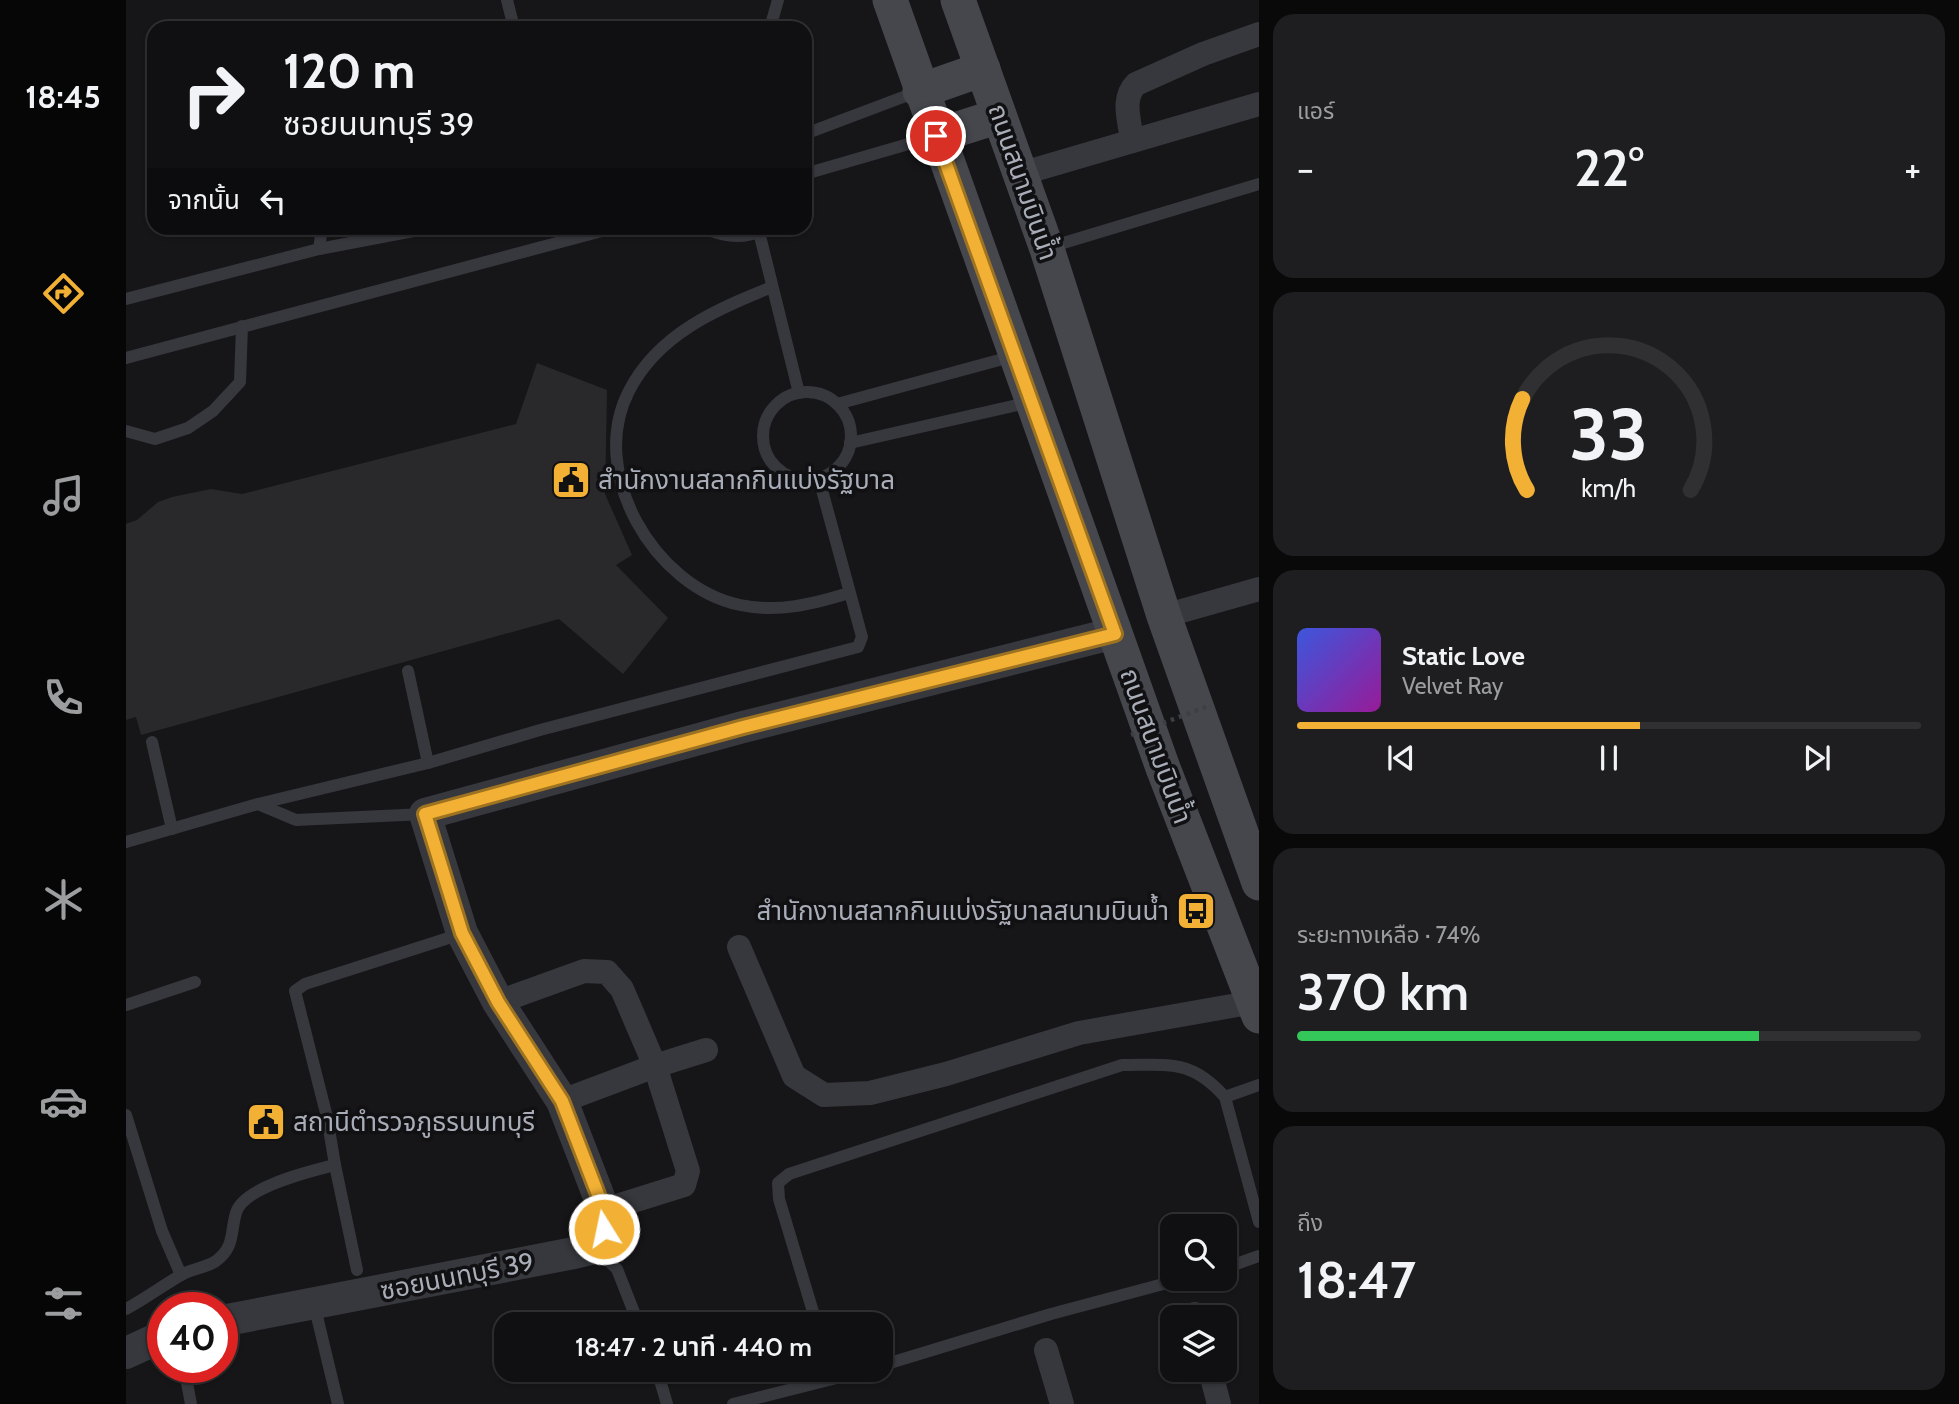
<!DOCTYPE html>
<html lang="th">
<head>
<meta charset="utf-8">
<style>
	body { margin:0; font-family:Cabin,"Noto Sans Thai",sans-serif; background:#1e1e20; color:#f1f3f6; height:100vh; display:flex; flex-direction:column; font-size:26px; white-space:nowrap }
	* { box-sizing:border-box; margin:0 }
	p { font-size:23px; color:#9c9d9f }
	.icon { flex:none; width:38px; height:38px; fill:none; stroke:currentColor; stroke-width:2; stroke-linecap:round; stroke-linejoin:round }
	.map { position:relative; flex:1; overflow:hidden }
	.sheet { display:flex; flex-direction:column; gap:14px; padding:14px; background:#09090a; width:700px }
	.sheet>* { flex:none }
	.hud { position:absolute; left:21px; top:21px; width:665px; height:214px; border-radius:21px; box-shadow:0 2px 5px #0004,0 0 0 2px #303032; background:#101012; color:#f1f3f6; overflow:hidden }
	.tools { position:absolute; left:1034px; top:1214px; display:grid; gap:14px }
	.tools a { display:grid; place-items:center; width:77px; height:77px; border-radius:14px; background:#101012; box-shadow:0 2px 5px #0004,0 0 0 2px #303032; font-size:35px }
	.speed { position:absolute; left:21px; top:1292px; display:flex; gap:14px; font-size:35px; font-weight:700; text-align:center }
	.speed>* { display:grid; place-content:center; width:91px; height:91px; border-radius:50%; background:#101012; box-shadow:0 2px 5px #0004,0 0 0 2px #303032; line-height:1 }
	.speed .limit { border:10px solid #d22; background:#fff; color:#111 }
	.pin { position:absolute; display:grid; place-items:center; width:60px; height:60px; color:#fff; margin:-30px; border:4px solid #fff; border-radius:50%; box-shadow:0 2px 7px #0007 }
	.me { position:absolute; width:77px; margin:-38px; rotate:350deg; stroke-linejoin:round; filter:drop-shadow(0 0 5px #0008) }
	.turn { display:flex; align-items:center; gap:24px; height:147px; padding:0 21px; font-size:32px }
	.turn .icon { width:91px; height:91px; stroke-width:2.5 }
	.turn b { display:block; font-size:49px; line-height:60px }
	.then { display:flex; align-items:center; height:66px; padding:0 21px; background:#0003; gap:14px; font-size:26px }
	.big { font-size:52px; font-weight:600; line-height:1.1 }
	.sheet .card { flex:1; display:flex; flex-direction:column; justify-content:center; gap:10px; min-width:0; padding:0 24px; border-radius:21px; background:#1e1e20 }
	.sheet .dial { align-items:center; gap:0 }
	.dial svg { height:182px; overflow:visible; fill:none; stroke:#303032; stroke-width:7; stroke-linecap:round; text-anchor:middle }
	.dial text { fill:#f1f3f6; stroke:none }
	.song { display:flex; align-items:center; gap:21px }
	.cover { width:84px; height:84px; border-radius:10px; background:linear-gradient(135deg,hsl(230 70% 55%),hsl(300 70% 35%)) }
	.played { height:7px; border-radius:4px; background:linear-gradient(90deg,#f2b134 55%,#303032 55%) }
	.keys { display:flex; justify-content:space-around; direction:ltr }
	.heat { display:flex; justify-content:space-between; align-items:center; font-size:38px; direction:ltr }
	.charge { height:10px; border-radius:5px; background:linear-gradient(90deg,#34c759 74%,#303032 0) }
	.trip { position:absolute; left:368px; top:1312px; width:399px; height:70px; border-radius:21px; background:#101012; box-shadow:0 2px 5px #0004,0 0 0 2px #303032; font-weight:600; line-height:70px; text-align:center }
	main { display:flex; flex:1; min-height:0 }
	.dock { display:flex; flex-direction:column; width:126px; justify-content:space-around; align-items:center; background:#060607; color:#9c9d9f }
	.dock .icon { width:49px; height:49px }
	.dock .active { color:#f2b134 }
	.dock b { font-size:32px; color:#f1f3f6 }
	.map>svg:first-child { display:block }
	.building { fill:#29292c }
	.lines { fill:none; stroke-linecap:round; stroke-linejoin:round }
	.service { stroke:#37383d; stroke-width:12 }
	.minor { stroke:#37383d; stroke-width:24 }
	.tertiary { stroke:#37383d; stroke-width:32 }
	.secondary { stroke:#45474d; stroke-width:35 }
	.path-bridge { stroke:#3d3f44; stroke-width:4.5; stroke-dasharray:3.5 5; stroke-linecap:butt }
	.route-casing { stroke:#9d7322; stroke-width:18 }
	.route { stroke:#f2b134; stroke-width:12 }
	.labels { text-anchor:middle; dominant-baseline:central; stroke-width:7; stroke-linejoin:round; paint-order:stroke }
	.street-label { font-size:26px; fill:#a8adb8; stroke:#111113 }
	.poi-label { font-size:26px; fill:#a8adb8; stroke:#111113; text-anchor:start }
</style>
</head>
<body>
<main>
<nav class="dock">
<b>18:45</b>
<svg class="icon active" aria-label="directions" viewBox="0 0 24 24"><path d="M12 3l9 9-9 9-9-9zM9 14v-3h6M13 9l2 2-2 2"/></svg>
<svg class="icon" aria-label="music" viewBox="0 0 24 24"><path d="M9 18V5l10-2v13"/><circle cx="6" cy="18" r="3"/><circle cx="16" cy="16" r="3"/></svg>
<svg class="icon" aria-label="phone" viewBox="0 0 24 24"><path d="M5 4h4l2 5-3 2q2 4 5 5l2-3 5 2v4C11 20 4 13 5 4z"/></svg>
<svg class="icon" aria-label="climate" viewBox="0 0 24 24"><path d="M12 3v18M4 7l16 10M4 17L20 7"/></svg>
<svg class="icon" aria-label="car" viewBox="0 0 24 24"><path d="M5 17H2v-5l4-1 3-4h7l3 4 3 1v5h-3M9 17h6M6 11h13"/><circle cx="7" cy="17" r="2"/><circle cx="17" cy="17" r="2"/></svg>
<svg class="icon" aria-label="filters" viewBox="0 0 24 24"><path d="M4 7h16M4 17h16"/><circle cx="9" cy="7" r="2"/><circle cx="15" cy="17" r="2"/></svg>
</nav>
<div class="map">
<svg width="1133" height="1404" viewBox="0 0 1133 1404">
	<rect width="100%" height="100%" fill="#161618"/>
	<polygon class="building" points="411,363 481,390 479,494 506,555 490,565 542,618 497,674 433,619 15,735 10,717 0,720 0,524 11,520 32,502 46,497 85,489 116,494 390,424"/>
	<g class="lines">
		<g class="service">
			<polyline points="381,0 388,28"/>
			<polyline points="644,28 652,0"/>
			<polyline points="679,134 793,91"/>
			<polyline points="679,174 810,136"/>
			<path d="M578,228C598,237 620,240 640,228"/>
			<polyline points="633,232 673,393"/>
			<polyline points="924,247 1133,184"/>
			<polyline points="193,249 196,228"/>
			<path d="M646,287C591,309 532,334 503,391C461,472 528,587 614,605C652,613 687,604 723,593"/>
			<polyline points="0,299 193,249 303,228"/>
			<polyline points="0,358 487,228"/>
			<circle cx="681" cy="436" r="44"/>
			<polyline points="711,404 888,356"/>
			<polyline points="0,431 29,439 62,428 87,411 114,382 116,326"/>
			<polyline points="724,443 905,402"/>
			<polyline points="282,671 302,763"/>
			<polyline points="26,742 46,829"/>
			<polyline points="132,804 302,763 414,730 732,647 736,637 693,479"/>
			<polyline points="0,842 132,804 170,820 299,814"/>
			<polyline points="0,1005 69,982"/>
			<polyline points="1099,1097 1133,1222"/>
			<polyline points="0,1115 36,1231 55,1275"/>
			<polyline points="209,1165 231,1270"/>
			<polyline points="469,1248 491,1269 513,1325"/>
			<polyline points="1099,1268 1133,1256"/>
			<polyline points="188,1304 212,1404"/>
			<path d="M0,1309C19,1299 36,1286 55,1275C65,1269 80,1268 90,1261C109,1247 104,1233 110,1213C117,1187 185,1171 209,1165L201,1117L169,991L179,984L335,934"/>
			<path d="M691,1325L653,1199L652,1183L663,1174L996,1065C1044,1065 1065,1059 1099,1097L1133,1085"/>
			<polyline points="754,1366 925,1314 1056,1279"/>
			<polyline points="58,1367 65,1404"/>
			<polyline points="531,1370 541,1404"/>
			<polyline points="607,1404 742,1370"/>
		</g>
		<g class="minor">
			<path d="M1006,141C1004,121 995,99 1010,84L1077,54L1133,34"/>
			<polyline points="894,174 1133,104"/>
			<polyline points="1038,616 1133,589"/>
			<polyline points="613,947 668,1076 698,1095 744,1093 820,1074 953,1033 1128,1002"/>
			<polyline points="372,1002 458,971 481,972 496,989 529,1066 436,1101"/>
			<polyline points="478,1210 558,1185 562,1171 529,1066 580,1050"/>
			<polyline points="1069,1314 1070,1318"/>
			<polyline points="920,1350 936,1404"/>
			<polyline points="1084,1370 1093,1404"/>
		</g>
		<g class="tertiary">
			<polyline points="96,1321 448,1253 469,1248 478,1229 478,1210 436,1101 372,1002 336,933 299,814 617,727 989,633"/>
			<polyline points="0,1353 37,1336"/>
		</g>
		<g class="secondary">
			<polyline points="764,0 1037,768 1133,1016"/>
			<polyline points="832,0 921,249 1038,616 1133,883"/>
			<polyline points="794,91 857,69"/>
			<polyline points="810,136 873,116"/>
		</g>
		<polyline class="path-bridge" points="1005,735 1085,705"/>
	</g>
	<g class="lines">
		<g class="route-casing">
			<polyline id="route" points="478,1229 478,1210 436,1101 372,1002 336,933 299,814 617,727 989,634 810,136"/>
		</g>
		<use href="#route" class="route"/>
	</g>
	<defs>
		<g id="civic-square" transform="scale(2.0125)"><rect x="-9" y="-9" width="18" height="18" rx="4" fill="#f2b134" stroke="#111113"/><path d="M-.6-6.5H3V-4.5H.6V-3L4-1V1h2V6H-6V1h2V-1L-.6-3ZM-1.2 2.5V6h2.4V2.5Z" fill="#111"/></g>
		<g id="bus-square" transform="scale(2.0125)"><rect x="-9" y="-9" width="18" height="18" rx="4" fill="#f2b134" stroke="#111113"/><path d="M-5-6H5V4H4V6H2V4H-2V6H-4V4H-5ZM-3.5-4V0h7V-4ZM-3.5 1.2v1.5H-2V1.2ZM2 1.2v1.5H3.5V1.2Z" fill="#111"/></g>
	</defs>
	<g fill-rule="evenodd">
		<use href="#civic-square" x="445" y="480"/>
		<use href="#bus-square" x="1070" y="911"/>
		<use href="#civic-square" x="140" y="1122"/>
	</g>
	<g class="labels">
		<g class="street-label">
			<text transform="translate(897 182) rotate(71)">ถนนสนามบินน้ำ</text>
			<text transform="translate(1030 746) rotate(70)">ถนนสนามบินน้ำ</text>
			<text transform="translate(331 1276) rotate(-11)">ซอยนนทบุรี 39</text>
		</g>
		<g class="poi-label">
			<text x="472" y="480">สำนักงานสลากกินแบ่งรัฐบาล</text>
			<text x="1043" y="911" text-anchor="end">สำนักงานสลากกินแบ่งรัฐบาลสนามบินน้ำ</text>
			<text x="167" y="1122">สถานีตำรวจภูธรนนทบุรี</text>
		</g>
	</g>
</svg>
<div class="tools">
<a><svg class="icon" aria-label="search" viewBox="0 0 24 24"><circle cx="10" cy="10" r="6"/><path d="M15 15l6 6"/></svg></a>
<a><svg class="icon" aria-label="layers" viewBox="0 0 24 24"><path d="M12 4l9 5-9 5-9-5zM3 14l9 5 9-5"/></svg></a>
</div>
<div class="speed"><div class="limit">40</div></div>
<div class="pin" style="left:810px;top:136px;background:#d93025"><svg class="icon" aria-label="arrive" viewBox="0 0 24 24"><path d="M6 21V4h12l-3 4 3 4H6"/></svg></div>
<svg class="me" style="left:478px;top:1229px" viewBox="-20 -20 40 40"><circle r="17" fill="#f2b134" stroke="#fff" stroke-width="3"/><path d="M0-11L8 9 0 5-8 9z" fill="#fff"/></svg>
<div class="trip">18:47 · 2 นาที · 440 m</div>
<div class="hud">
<div class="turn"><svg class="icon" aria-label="right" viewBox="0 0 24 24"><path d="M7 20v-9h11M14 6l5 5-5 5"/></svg><div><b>120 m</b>ซอยนนทบุรี 39</div></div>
<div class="then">จากนั้น<svg class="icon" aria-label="left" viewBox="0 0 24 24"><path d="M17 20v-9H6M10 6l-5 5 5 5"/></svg></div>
</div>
</div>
<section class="sheet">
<div class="card"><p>แอร์</p>
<div class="heat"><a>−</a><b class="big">22°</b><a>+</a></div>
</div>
<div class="card dial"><svg viewBox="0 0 100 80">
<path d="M14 69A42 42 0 1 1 86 69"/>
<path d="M14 69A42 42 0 0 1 12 29" stroke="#f2b134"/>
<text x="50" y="56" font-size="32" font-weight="700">33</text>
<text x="50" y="72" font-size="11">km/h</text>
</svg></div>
<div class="card">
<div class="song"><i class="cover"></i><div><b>Static Love</b><p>Velvet Ray</p></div></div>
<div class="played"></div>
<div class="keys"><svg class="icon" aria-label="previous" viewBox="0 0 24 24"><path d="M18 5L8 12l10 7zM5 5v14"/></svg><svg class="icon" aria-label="pause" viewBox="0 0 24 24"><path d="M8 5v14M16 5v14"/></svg><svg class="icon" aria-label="next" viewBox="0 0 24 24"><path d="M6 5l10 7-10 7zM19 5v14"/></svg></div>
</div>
<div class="card"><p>ระยะทางเหลือ · 74%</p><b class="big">370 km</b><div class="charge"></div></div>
<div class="card"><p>ถึง</p><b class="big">18:47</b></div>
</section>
</main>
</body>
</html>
